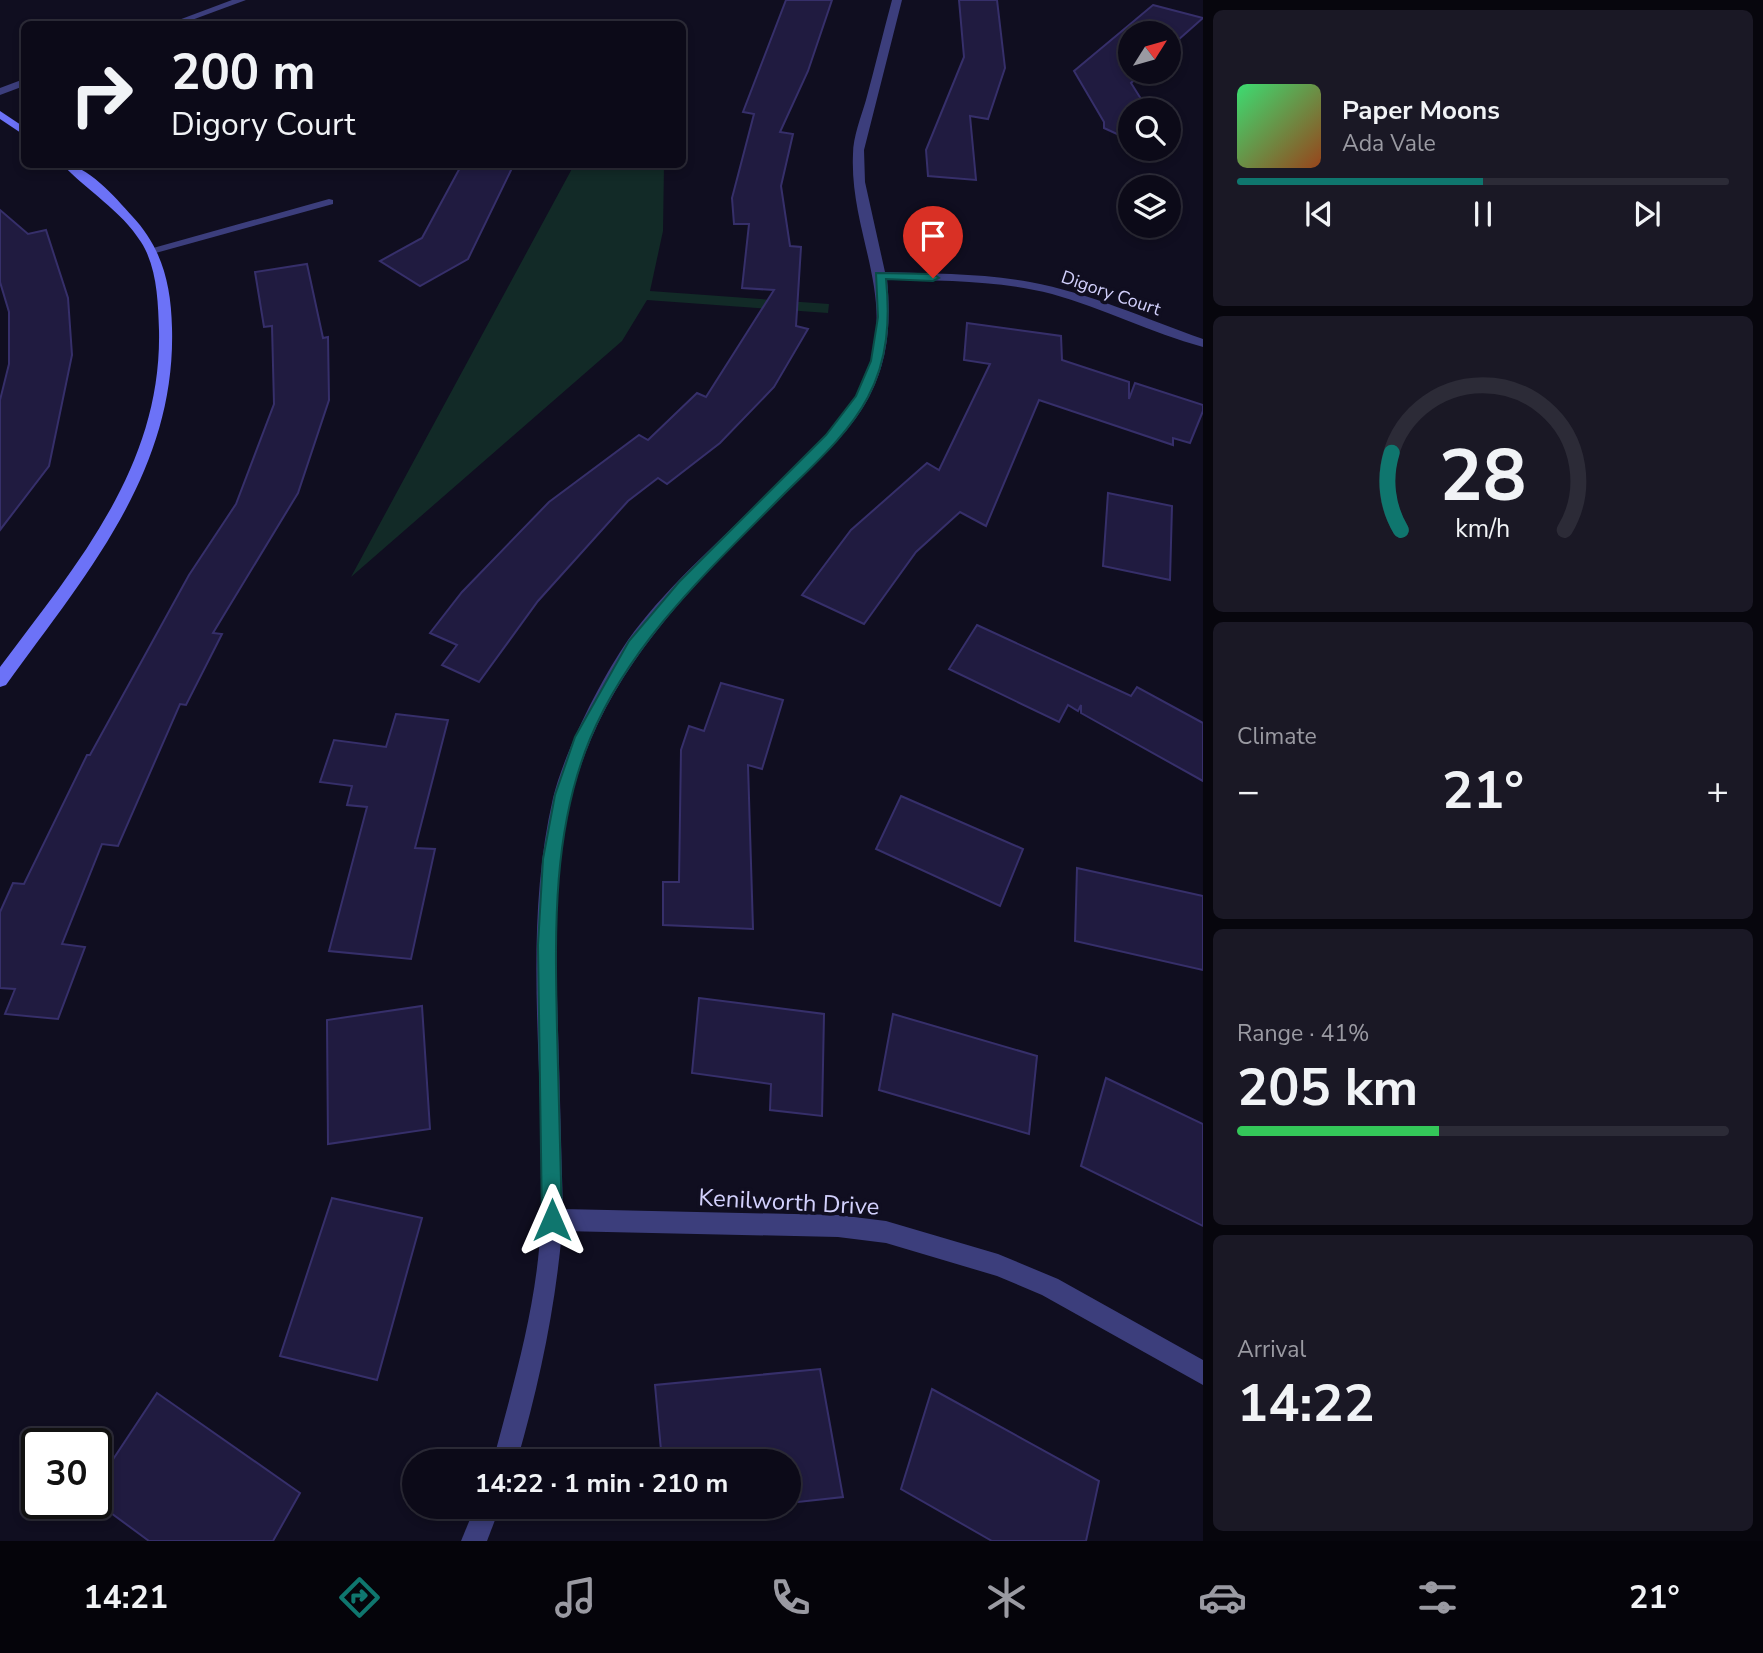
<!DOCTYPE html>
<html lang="en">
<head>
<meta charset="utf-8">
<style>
	body { margin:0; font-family:"Nunito Sans",sans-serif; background:#1a1825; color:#f1f3f6; height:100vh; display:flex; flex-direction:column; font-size:26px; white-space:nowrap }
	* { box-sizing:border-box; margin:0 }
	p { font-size:23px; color:#9a9aa2 }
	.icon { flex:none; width:38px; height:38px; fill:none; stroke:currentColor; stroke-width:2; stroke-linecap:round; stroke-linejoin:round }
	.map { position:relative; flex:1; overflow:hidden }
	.drawer { display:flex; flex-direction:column; gap:10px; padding:10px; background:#07060d; width:560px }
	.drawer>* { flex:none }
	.banner { position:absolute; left:21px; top:21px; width:665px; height:147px; border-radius:10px; box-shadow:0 4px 10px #0003,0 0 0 2px #2c2b37; background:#0c0a18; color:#f1f3f6; overflow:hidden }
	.needle { width:46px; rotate:53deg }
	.tools { position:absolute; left:1118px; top:21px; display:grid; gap:14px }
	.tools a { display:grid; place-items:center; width:63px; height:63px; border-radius:50%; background:#0c0a18; box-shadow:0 4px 10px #0003,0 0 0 2px #2c2b37; font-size:35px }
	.speed { position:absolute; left:21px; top:1428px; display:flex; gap:14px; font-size:35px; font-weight:700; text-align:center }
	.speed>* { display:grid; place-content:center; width:91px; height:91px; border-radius:50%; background:#0c0a18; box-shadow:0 4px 10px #0003,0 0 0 2px #2c2b37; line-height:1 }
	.speed .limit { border:4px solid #111; border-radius:10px; background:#fff; color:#111 }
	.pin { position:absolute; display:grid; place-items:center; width:60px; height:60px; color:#fff; margin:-72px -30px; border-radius:50% 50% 50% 0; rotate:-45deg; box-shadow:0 0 7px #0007 }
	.pin .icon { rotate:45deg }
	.me { position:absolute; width:77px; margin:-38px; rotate:0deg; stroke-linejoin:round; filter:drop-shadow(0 0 5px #0008) }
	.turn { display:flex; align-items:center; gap:24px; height:147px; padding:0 35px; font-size:32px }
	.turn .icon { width:91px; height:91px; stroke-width:2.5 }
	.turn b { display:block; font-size:49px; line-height:60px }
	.big { font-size:52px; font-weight:700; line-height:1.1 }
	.drawer .tile { flex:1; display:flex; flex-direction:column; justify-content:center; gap:10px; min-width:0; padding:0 24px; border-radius:10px; background:#1a1825 }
	.drawer .dial { align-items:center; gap:0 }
	.dial svg { height:182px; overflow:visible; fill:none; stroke:#2c2b37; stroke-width:7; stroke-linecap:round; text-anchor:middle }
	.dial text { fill:#f1f3f6; stroke:none }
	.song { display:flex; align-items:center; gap:21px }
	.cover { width:84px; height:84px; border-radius:10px; background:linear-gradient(135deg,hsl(140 70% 55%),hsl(20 70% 35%)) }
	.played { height:7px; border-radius:4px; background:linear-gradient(90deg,#0f766e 50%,#2c2b37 50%) }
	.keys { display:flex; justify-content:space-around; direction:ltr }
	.heat { display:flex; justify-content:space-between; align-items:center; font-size:38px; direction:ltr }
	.charge { height:10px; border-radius:5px; background:linear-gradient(90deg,#34c759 41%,#2c2b37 0) }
	.trip { position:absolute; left:402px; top:1449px; width:399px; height:70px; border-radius:35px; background:#0c0a18; box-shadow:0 4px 10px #0003,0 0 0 2px #2c2b37; font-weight:700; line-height:70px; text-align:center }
	.menu { display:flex; height:112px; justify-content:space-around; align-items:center; background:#05040a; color:#9a9aa2 }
	.menu .icon { width:49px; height:49px }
	.menu .current { color:#0f766e }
	.menu b { font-size:32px; color:#f1f3f6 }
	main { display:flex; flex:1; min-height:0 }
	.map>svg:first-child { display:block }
	.green { fill:#122a27 }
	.building { fill:#201b40; stroke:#362f6a; stroke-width:2 }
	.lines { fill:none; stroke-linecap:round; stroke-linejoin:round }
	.street { fill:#3c3e7c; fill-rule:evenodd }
	.secondary { fill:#6c72f7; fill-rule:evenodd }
	.route { fill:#0f766e; stroke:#0a4d48; stroke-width:2 }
	.labels { text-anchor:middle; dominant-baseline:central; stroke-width:7; stroke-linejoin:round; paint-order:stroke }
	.far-street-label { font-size:18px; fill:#d2d0fc; stroke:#100e20 }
	.near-street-label { font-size:24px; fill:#d2d0fc; stroke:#100e20 }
</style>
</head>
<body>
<main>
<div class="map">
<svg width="1203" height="1541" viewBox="0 0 1203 1541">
	<rect width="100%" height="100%" fill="#100e20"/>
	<polygon class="green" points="574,165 664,165 663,231 650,291 829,304 828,313 647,300 622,341 351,577"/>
	<g class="building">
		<polygon points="786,0 832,0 808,71 780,132 793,134 781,186 790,246 801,247 796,326 808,329 774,387 720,443 667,484 658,478 628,501 538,601 479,682 442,665 457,645 430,633 462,592 549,502 639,435 648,440 697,393 706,397 774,290 742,288 749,224 734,224 732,198 754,114 743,112"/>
		<polygon points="959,0 997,0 1005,68 988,119 970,116 976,180 928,176 926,150 964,57"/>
		<polygon points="1153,5 1203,18 1169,48 1169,33 1130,33 1130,72 1143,72 1131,83 1148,110 1130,110 1130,140 1104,128 1104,122 1074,71"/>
		<polygon points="462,164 514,164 468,259 420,286 380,261 422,238"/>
		<polygon points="0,210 28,234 46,230 68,298 72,355 49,466 0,530 0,400 9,364 9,312 0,282"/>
		<polygon points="307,264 323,338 328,337 329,400 298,493 213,633 222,634 186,705 180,704 118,846 102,844 62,944 85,947 58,1019 5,1014 15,989 0,988 0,912 13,883 24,884 87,755 90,755 189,575 236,504 274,404 272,326 264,327 255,272"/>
		<polygon points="967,323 1061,336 1062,360 1129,382 1129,399 1135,383 1203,405 1203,411 1190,443 1173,438 1173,445 1039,400 986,526 960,512 916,552 864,624 802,595 851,530 927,463 939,470 990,364 964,360"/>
		<polygon points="1108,493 1172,506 1170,580 1103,566"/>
		<polygon points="977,625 1131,696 1137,687 1203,723 1203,781 1081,713 1081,705 1078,711 1068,705 1059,722 949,669"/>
		<polygon points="721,683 783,700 762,769 748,765 753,929 663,925 663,882 679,882 681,750 689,726 704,731"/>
		<polygon points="396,714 448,720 415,848 435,849 411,959 329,951 367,807 347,805 352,786 320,782 334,740 386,747"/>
		<polygon points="901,796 1023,849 1000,906 876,849"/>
		<polygon points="1077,868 1203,896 1203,970 1075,941"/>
		<polygon points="699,998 824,1014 822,1116 770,1110 771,1084 692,1073"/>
		<polygon points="422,1006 430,1129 328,1144 327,1020"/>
		<polygon points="893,1014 1037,1056 1029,1134 879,1090"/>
		<polygon points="1106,1078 1203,1124 1203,1226 1081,1166"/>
		<polygon points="332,1198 422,1218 377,1380 280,1356"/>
		<polygon points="820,1369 843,1497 789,1503 789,1461 662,1461 655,1385"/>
		<polygon points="932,1389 1099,1481 1086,1541 992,1541 901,1489"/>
		<polygon points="157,1393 300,1493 273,1541 149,1541 96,1502 96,1485"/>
		<polygon points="667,1507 750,1507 667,1516"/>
	</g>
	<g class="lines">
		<g class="street">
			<polygon points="232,0 246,0 181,24 168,24"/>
			<path d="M892,0H902L864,150L865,182L885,272C933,274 982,273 1030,282C1090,293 1146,319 1203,339V347C1151,333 1103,308 1052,294C998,280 942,281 887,279C891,320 889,359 869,397C849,435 812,466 782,496C709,570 633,641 591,739C552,830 555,932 558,1030C560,1090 561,1149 563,1209L838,1215L886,1221L998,1254L1058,1279L1203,1360V1385L1042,1295L997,1276L886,1243L838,1237L562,1231C555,1310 539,1385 517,1461H493C514,1382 538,1302 541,1220C546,1079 521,937 553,798C565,750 600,681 628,640C666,587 719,542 765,496C796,465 834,434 856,395C906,308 849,240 853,154C853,137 861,117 866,100C875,67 883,33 892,0Z"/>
			<polygon points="24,79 24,86 0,95 0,88"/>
			<polygon points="329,199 333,200 333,204 152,254 146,250"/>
			<polygon points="475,1507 500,1507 487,1541 461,1541"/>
		</g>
		<g class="secondary">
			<polygon points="0,111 24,127 24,135 0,119"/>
			<path d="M62,164C87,164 115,197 132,216C162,248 171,284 172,328C176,472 86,574 6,685L0,687V667C77,564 162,466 159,330C158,301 157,267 141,242C121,210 87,191 62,164Z"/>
		</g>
	</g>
	<path class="route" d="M876,273L933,274L939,278L933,281L886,279C890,320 888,359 868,397C848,435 812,466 782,496C709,570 631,641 590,739C552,831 555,932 557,1030C559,1094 560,1157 562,1220L559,1227L552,1230L545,1227L542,1220L538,945L543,859L555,795L575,737L629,641L679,582L826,435L856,396L871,361L878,317Z"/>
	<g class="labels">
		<g class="far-street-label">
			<text transform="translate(1111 293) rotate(19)">Digory Court</text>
		</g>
		<g class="near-street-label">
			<text transform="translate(789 1202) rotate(3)">Kenilworth Drive</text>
		</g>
	</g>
</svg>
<div class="tools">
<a><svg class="needle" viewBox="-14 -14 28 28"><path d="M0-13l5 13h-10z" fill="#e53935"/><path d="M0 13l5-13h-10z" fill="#9a9aa2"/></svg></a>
<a><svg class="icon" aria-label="search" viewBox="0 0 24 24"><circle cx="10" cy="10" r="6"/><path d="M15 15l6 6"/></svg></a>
<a><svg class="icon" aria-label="layers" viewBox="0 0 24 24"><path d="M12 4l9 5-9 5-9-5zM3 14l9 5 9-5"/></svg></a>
</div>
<div class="speed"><div class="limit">30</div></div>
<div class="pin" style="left:933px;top:278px;background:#d93025"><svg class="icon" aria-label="arrive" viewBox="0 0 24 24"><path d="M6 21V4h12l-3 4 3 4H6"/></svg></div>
<svg class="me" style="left:552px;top:1220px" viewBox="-20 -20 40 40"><path d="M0-17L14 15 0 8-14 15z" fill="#0f766e" stroke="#fff" stroke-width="4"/></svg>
<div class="trip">14:22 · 1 min · 210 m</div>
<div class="banner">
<div class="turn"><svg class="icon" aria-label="right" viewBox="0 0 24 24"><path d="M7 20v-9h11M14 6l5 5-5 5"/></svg><div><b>200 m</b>Digory Court</div></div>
</div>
</div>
<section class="drawer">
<div class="tile">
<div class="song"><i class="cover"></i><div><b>Paper Moons</b><p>Ada Vale</p></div></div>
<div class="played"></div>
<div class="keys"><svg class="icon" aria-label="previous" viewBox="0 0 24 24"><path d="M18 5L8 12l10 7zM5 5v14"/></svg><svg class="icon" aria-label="pause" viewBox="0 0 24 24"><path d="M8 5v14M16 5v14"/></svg><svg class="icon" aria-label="next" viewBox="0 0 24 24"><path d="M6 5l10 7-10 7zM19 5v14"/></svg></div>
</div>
<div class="tile dial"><svg viewBox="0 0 100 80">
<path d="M14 69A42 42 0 1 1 86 69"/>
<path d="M14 69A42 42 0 0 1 10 35" stroke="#0f766e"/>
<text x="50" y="56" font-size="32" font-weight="700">28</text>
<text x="50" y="72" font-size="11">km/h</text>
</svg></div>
<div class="tile"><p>Climate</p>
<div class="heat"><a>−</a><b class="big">21°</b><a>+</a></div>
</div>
<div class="tile"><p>Range · 41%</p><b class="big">205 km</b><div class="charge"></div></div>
<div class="tile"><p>Arrival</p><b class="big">14:22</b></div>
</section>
</main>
<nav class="menu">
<b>14:21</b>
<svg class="icon current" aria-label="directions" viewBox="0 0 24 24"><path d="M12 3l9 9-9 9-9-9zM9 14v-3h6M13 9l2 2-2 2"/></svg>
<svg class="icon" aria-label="music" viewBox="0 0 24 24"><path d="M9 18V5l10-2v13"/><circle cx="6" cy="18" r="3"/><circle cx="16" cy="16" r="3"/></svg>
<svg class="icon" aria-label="phone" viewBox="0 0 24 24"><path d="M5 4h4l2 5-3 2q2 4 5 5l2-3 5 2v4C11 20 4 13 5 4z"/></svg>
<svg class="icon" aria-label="climate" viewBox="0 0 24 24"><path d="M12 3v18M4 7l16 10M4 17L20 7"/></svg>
<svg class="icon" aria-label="car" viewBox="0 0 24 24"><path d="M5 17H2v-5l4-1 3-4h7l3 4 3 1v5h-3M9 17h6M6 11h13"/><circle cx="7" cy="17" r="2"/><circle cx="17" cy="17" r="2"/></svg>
<svg class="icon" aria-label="filters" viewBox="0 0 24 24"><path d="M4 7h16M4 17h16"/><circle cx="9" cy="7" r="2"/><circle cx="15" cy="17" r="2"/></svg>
<b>21°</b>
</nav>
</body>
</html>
